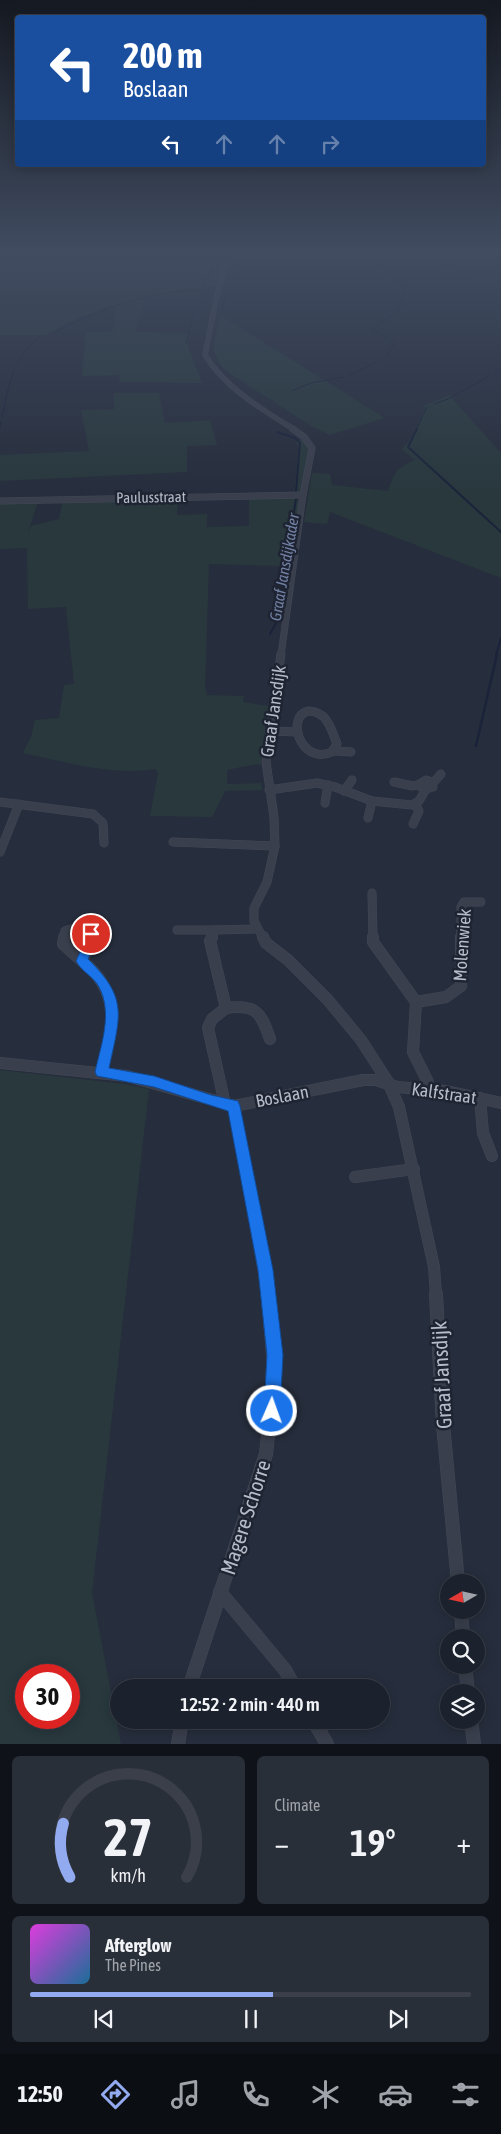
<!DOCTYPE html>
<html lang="en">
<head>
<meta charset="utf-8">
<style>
	body { margin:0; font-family:"Asap Condensed",sans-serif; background:#292f39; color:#f1f3f6; height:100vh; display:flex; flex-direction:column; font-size:19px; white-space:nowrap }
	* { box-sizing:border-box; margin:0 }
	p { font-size:16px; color:#a0a4aa }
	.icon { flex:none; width:28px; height:28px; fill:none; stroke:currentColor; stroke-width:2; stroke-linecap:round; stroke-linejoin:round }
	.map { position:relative; height:1744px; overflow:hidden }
	.side { display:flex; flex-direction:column; gap:12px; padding:12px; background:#0f1319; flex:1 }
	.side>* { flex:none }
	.banner { position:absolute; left:15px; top:15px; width:471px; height:152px; border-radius:5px; box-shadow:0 2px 12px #0003,0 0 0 1px #3a3f49; background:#1a4fa0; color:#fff; overflow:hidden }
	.needle { width:32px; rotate:261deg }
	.fabs { position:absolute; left:440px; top:1574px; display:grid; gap:10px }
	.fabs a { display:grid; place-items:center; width:45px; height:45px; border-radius:50%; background:#1c222d; box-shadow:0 2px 12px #0003,0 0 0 1px #3a3f49; font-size:25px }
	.speed { position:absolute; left:15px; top:1664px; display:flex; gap:10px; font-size:25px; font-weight:700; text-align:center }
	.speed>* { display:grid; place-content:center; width:65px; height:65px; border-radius:50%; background:#1c222d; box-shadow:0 2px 12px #0003,0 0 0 1px #3a3f49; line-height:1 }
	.speed .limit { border:8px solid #d22; background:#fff; color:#111 }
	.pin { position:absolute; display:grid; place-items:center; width:42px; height:42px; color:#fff; margin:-21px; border:2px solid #fff; border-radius:50%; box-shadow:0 1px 5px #0007 }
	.me { position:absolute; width:55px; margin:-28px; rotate:2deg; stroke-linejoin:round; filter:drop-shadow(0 0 4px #0008) }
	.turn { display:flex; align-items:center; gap:18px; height:105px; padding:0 25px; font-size:22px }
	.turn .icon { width:65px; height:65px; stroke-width:2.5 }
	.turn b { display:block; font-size:35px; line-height:42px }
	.lanes { display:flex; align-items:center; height:48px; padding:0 25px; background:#0003; justify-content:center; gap:25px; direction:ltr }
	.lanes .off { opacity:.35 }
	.big { font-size:38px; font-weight:600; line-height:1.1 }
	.side .card { flex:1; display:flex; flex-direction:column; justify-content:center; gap:8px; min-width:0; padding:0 18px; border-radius:8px; background:#292f39 }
	.side .dial { align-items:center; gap:0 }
	.dial svg { height:130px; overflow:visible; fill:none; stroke:#3a3f49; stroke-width:7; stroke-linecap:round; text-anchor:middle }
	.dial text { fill:#f1f3f6; stroke:none }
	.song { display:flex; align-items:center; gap:15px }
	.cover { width:60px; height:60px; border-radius:8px; background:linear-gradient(135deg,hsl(300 70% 55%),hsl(200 70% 35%)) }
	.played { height:5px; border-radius:2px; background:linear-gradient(90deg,#92abf0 55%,#3a3f49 55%) }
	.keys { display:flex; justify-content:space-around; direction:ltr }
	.heat { display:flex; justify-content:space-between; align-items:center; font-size:28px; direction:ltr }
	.side .tiles { flex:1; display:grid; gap:12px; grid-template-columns:1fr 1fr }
	.card:last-child { grid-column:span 2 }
	.trip { position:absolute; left:110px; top:1679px; width:280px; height:50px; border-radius:25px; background:#1c222d; box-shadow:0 2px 12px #0003,0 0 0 1px #3a3f49; font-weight:600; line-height:50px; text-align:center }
	.dock { display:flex; height:80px; justify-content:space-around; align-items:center; background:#0b0e12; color:#a0a4aa }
	.dock .icon { width:35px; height:35px }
	.dock .selected { color:#92abf0 }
	.dock b { font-size:22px; color:#f1f3f6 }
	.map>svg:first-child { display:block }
	.green { fill:#28383d; fill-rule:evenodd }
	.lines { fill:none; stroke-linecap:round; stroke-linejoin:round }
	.stream-far2 { stroke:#1a233a; stroke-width:1 }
	.stream-far1 { stroke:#1a233a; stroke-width:2 }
	.stream { stroke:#1a233a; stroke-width:2.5 }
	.street-far4-casing { stroke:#434856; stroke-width:5.5 }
	.street-far3-casing { stroke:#434856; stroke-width:7 }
	.street-far2-casing { stroke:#434856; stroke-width:9 }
	.street-far1-casing { stroke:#434856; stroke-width:12 }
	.street-casing { stroke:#434856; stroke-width:14 }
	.street-far4 { stroke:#3a3f4d; stroke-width:5 }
	.street-far3 { stroke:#3a3f4d; stroke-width:6 }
	.street-far2 { stroke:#3a3f4d; stroke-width:8 }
	.street-far1 { stroke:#3a3f4d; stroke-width:11 }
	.street { stroke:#3a3f4d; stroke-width:13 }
	.route { fill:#1a73e8; stroke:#114b97 }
	.labels { text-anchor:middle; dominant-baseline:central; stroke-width:5; stroke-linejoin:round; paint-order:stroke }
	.far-street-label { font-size:15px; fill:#b6bbc8; stroke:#1f2432 }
	.far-water-label { font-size:16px; font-style:italic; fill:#7181a4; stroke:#1f2432 }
	.street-label { font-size:18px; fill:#b6bbc8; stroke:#1f2432 }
	.near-street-label { font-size:21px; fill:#b6bbc8; stroke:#1f2432 }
</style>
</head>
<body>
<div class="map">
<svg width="501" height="1744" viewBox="0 0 501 1744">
	<rect width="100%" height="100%" fill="#262d3c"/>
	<g class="green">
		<polygon points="0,251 216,251 208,277 197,297 145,297 135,332 188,334 188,347 202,383 120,382 119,375 82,376 86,332 113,331 116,304 75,319 46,335 0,335"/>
		<polygon points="217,255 225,255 216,286 204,286"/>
		<path d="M221,316L385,418L330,435L311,426L225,370C207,349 215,341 221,316Z"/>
		<polygon points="114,393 159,393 165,423 210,420 217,445 187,446 187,472 0,481 0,455 89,451 81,410 114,409"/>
		<path d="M449,395L501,453V578L330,512L327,524L304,522L312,473L330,474L332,485L388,491C393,474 398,467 415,460L402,449L411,439L425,408L423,406Z"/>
		<polygon points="295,439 304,441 308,448 302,490 294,493 299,448"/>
		<path d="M249,496L295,497L300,502L284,596L278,597L282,566L209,564L205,687L207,695L244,696L243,702L268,706L261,765L257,764L227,770V784L261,783L262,790L225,791L212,817L150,816L158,773L155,769C112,776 66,762 23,753L31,737L35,720L59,718L64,685L74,684L66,607L28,609L27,548L0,549V503L38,501L28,533L31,526L59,519L63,500L178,497L177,515L207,514V527L249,526Z"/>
		<path d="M0,1070L125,1084L149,1089L92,1593L121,1744H0ZM26,1675H69V1718H26Z"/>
	</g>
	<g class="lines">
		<g class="stream-far2">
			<path d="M354,251C380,267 424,279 394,314"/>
			<polyline points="421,251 440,262 457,268"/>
			<polyline points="463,270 501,277"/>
			<polyline points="203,285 209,277 216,255"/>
			<polyline points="221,315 236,251"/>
			<path d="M52,333C99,310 145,292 197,290"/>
			<polyline points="186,344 195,308"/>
			<polyline points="387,357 394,343 372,329 391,316"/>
			<polyline points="494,374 501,368"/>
			<polyline points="349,375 384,359"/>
			<polyline points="292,391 311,383 343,377"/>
			<polyline points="434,404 448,399 489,376"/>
			<path d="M2,417C8,388 14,353 41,336"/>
			<polyline points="0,427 1,421"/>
			<polyline points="416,430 427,407"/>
		</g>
		<g class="stream-far1">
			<polyline points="417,429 408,447 501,532"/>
			<polyline points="277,432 295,438 300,443 296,491"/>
			<polyline points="270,634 276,623 296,499"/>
			<polyline points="496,655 501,638"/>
		</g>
		<polyline class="stream" points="476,746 497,654"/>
		<g class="street-far4-casing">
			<path id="street-far4" d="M229,251L216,299L205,355C225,388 263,410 295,430"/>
		</g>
		<g class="street-far3-casing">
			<g id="street-far3">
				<polyline points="0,501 303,495"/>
				<polyline points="281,655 303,495 312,448 304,437 293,429"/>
			</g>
		</g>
		<g class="street-far2-casing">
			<g id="street-far2">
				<path d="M309,711C328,712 331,729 337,744L332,752C300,766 285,715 309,711Z"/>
				<polyline points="269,731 298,732"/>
				<polyline points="335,751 351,752"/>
				<polygon points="426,780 431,782 433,787 426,789 421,787 421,783"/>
				<polyline points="394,782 413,786 421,784"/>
				<polyline points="433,783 441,774"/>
				<polyline points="269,790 317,783 335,787 372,801 412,805 419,801 426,789"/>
				<polyline points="344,791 352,780"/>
				<polyline points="0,802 93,814 103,823 104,843"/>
				<polyline points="325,803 328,785"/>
				<polyline points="368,818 372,801"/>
				<polyline points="413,824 419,811 415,804"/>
				<polyline points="173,842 275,846"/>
				<polyline points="0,852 19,804"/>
				<polyline points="372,893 373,938"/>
				<polyline points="177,930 215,930"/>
				<polyline points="64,938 65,931 80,926 89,931 92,938"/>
				<polyline points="211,938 215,930 257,929"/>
				<polyline points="263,938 254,921 254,908 267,882 275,846 274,817 266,762 281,654"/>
				<polyline points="461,938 461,907 464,902 481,902"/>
			</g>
		</g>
		<g class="street-far1-casing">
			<g id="street-far1">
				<polyline points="64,937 63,944 82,961"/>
				<path d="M212,937L210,941L226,1008C256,1004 261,1012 270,1039"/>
				<polyline points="263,937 266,943 288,960 328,1000 361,1040 388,1082 399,1107 434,1267 436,1295"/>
				<polyline points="373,937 373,942 416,1002 413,1052 428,1082 427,1088"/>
				<path d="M82,961C123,993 112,1028 102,1072"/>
				<polyline points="82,961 92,937"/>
				<polyline points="416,1002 446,997 461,986 461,937"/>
				<polyline points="0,1063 127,1076 234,1106 363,1080 376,1080 397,1087 446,1091 501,1103"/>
				<polyline points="480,1098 483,1133 492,1156"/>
				<polyline points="225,1104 208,1028 212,1019 226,1008"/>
				<polyline points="234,1106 268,1295"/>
				<polyline points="355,1177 414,1169"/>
			</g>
		</g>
		<g class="street-casing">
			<g id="street">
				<polyline points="436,1294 443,1425 458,1582"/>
				<polyline points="220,1592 285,1670 295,1688"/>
				<polyline points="461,1610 463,1638"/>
				<polyline points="465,1665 468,1692"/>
				<polyline points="189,1688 266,1454 273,1388 273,1356 268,1294"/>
				<polyline points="313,1720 327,1744"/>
				<polyline points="471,1720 474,1744"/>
				<polyline points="178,1744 182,1720"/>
			</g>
		</g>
		<use href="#street-far4" class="street-far4"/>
		<use href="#street-far3" class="street-far3"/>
		<use href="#street-far2" class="street-far2"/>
		<use href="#street-far1" class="street-far1"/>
		<use href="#street" class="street"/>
	</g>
	<linearGradient id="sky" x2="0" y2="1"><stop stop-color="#151921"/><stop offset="0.51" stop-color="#414c61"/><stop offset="1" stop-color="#414c61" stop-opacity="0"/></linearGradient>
	<rect width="501" height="495" fill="url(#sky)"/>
	<path class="route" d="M91,929L95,930L97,939L88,959C129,999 120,1016 109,1068L154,1076L211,1095L238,1101L240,1106L273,1270L283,1355L280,1411L278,1416L272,1419L267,1416L264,1411L267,1355L258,1270L228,1111L154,1087L97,1076L95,1072C101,1045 113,1013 99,987C94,977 81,971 76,961L86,939L85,934Z"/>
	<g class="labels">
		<g class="far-street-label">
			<text transform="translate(151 497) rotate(-1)">Paulusstraat</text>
		</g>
		<g class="far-water-label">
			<text transform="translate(284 567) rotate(-80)">Graaf Jansdijkader</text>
		</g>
		<g class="street-label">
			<text transform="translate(273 711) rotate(-82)">Graaf Jansdijk</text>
			<text transform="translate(462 945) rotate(-86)">Molenwiek</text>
			<text transform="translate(444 1093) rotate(8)">Kalfstraat</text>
			<text transform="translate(282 1096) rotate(-11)">Boslaan</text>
		</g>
		<g class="near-street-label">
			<text transform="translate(441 1375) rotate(-93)">Graaf Jansdijk</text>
			<text transform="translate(245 1517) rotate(-72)">Magere Schorre</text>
		</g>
	</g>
</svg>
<div class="fabs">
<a><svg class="needle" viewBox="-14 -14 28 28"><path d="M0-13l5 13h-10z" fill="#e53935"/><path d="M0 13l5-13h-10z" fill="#a0a4aa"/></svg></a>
<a><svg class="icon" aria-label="search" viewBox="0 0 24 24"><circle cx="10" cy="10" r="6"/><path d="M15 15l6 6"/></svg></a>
<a><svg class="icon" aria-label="layers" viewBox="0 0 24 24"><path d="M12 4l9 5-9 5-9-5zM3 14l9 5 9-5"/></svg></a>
</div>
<div class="speed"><div class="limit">30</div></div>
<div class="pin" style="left:91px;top:934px;background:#d93025"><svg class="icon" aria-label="arrive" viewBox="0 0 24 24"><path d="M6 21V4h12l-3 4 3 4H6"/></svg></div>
<svg class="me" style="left:272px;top:1411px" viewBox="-20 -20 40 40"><circle r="17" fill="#1a73e8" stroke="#fff" stroke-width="3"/><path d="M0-11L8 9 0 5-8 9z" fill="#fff"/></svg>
<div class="trip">12:52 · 2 min · 440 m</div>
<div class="banner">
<div class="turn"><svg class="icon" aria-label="left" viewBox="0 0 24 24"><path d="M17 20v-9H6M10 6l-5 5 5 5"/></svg><div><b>200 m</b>Boslaan</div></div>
<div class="lanes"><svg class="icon" aria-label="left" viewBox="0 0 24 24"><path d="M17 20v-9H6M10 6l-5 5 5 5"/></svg><svg class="icon off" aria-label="ahead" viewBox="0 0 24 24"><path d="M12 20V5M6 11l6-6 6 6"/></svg><svg class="icon off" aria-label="ahead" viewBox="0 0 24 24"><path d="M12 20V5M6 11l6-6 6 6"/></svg><svg class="icon off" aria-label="right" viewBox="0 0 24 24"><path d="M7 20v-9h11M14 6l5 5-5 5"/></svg></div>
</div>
</div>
<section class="side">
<div class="tiles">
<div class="card dial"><svg viewBox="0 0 100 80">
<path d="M14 69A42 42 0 1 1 86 69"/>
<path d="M14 69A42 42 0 0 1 10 36" stroke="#92abf0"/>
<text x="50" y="56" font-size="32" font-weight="700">27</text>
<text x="50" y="72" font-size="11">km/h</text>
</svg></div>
<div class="card"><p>Climate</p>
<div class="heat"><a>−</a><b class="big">19°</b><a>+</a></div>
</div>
<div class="card">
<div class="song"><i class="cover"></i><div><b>Afterglow</b><p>The Pines</p></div></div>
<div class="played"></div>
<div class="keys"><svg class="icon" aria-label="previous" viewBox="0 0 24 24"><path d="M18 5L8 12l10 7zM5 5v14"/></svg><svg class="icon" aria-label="pause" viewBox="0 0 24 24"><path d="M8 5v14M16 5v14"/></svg><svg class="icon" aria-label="next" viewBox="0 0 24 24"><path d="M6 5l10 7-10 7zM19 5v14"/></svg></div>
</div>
</div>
</section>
<nav class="dock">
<b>12:50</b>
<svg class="icon selected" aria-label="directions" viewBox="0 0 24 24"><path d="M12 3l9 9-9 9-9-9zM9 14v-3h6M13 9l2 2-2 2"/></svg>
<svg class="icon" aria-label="music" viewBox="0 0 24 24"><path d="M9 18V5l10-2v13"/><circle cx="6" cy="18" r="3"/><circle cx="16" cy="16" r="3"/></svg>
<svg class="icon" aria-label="phone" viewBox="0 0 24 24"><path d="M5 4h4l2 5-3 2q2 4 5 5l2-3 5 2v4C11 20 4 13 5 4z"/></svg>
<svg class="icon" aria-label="climate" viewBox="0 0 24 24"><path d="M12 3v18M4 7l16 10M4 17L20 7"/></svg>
<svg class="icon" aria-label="car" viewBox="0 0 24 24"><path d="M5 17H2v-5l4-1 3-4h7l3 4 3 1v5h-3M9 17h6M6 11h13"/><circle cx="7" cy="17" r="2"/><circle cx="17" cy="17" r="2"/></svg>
<svg class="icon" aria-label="filters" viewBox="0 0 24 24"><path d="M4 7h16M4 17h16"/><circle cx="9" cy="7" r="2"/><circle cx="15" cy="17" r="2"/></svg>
</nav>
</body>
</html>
